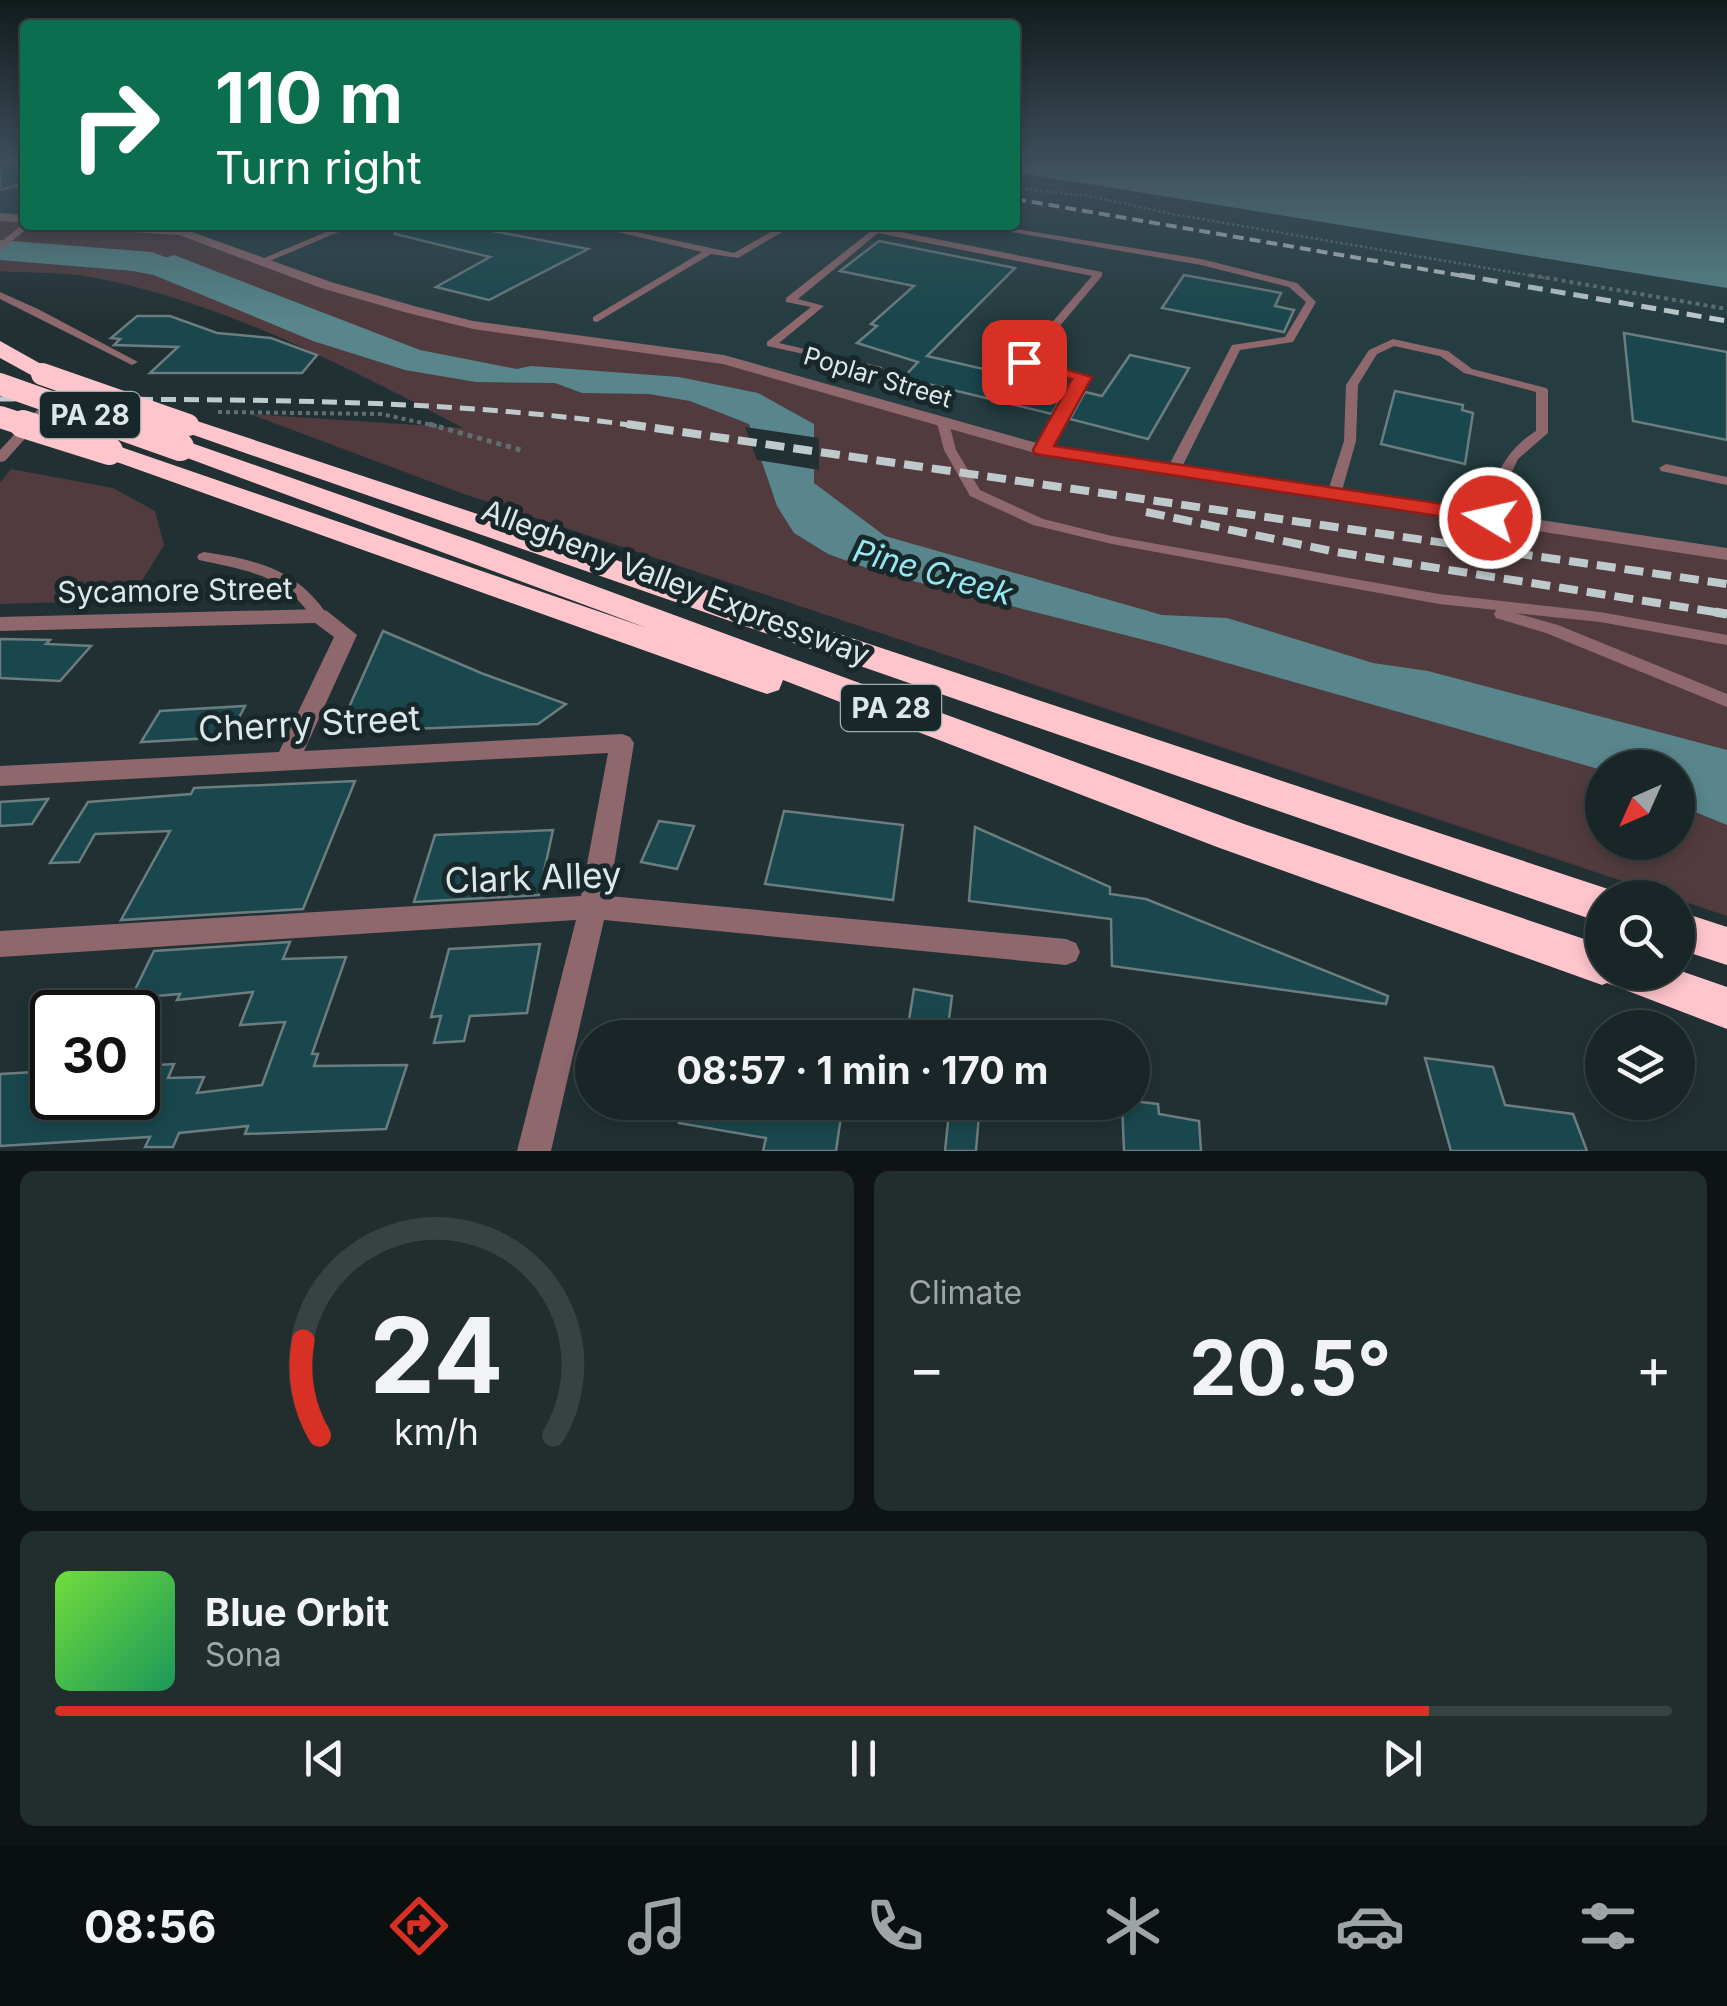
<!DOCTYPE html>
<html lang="en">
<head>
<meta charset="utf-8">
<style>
	body { margin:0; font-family:Inter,sans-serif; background:#222d2e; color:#f1f3f6; height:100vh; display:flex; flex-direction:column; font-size:38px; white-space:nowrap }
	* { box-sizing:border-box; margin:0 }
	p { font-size:32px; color:#9fa5a7 }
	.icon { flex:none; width:55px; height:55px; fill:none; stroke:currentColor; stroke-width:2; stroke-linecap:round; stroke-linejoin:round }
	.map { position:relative; height:1151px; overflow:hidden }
	.sheet { display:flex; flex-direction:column; gap:20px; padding:20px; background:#0e1415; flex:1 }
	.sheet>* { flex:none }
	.banner { position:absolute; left:20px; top:20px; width:1000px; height:210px; border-radius:10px; box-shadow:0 5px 15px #0003,0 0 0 2px #374243; background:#0b6e4f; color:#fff; overflow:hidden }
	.needle { width:65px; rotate:225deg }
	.fabs { position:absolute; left:1585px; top:750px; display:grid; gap:20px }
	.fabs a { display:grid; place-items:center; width:110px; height:110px; border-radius:50%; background:#192526; box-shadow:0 5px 15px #0003,0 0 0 2px #374243; font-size:50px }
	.speed { position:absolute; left:30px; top:990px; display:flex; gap:20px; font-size:50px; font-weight:700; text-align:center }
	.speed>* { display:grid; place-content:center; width:130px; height:130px; border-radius:50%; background:#192526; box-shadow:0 5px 15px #0003,0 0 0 2px #374243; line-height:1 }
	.speed .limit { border:5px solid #111; border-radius:15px; background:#fff; color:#111 }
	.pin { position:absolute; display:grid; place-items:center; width:85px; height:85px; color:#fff; margin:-42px; border-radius:20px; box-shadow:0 5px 15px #0006 }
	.me { position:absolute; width:110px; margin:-55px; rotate:279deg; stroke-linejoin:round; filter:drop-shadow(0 0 8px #0008) }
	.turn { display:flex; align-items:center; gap:35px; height:210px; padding:0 30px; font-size:45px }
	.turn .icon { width:130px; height:130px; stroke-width:2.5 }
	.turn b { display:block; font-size:70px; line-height:85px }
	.big { font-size:75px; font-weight:700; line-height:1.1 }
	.sheet .widget { flex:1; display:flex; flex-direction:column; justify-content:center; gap:15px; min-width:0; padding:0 35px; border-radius:15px; background:#222d2e }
	.sheet .dial { align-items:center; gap:0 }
	.dial svg { height:260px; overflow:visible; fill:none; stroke:#374243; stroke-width:7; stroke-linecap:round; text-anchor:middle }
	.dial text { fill:#f1f3f6; stroke:none }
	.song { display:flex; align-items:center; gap:30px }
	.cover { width:120px; height:120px; border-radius:15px; background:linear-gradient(135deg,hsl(100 70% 55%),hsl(150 70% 35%)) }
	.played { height:10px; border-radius:5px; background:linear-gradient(90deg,#d93025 85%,#374243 85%) }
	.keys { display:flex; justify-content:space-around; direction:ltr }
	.heat { display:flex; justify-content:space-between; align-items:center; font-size:55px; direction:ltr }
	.sheet .tiles { flex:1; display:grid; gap:20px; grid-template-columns:1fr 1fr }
	.widget:last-child { grid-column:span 2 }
	.trip { position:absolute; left:575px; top:1020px; width:575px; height:100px; border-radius:50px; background:#192526; box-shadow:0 5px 15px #0003,0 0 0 2px #374243; font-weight:700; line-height:100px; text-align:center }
	.tabs { display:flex; height:160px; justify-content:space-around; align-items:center; background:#0a0f0f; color:#9fa5a7 }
	.tabs .icon { width:70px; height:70px }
	.tabs .current { color:#d93025 }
	.tabs b { font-size:45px; color:#f1f3f6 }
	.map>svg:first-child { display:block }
	.built { fill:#253d40 }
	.green { fill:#513b3e; fill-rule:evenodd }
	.water { fill:#58868c }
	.pier { fill:#213133 }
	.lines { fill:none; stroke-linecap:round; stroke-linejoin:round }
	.river { fill:#58868c; fill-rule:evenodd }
	.building { fill:#19474d; stroke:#6b7d7f; stroke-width:2.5 }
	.path-far2 { stroke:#606e70; stroke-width:2.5; stroke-dasharray:2.5 2.5; stroke-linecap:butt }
	.path-far1 { stroke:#606e70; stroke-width:4; stroke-dasharray:4 4; stroke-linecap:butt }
	.path { stroke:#606e70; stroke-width:5; stroke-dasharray:5 5; stroke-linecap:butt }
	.service { fill:#8f686e; fill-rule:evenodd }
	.minor { fill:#8f686e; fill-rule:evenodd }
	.motorway { fill:#fec5cd; fill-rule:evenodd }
	.rail-far3 { stroke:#bfcacc; stroke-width:4; stroke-dasharray:11 6; stroke-linecap:butt }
	.rail-far2 { stroke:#bfcacc; stroke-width:5; stroke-dasharray:15 8; stroke-linecap:butt }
	.rail-far1 { stroke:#bfcacc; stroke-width:8; stroke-dasharray:19 9; stroke-linecap:butt }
	.rail { stroke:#bfcacc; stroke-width:9; stroke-dasharray:24 11; stroke-linecap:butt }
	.motorway-bridge-far1 { stroke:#fec5cd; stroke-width:22 }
	.motorway-bridge { stroke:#fec5cd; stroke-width:28 }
	.route { fill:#d93025; stroke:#8d1f18; stroke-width:2.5 }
	.labels { text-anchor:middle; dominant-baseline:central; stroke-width:10; stroke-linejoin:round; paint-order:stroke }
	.far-street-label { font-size:25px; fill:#dde7e8; stroke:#182729 }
	.shield { fill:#182729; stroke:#a2adaf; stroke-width:2.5 }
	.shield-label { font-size:28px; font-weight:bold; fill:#dde7e8 }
	.street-label { font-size:30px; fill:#dde7e8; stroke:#182729 }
	.water-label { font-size:32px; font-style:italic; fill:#95e7f1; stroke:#182729 }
	.near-street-label { font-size:35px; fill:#dde7e8; stroke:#182729 }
</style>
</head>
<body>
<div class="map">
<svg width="1727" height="1151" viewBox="0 0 1727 1151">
	<rect width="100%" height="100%" fill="#213133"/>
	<polygon class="built" points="0,159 25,159 25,225 1015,225 1015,172 1727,288 1727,566 1202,484 0,228"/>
	<g class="green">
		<path d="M0,217L25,219V225L181,232L282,270L473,325L724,360L1042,450L1727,554V916L461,493L250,414L463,428C343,365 220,300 85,276C57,272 28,273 0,271ZM1602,768H1678V842H1602Z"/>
		<polygon points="11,469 113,488 155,511 164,545 130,600 0,604 0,483"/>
	</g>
	<g class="water">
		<polygon points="1015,159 1727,159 1727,288 1015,172"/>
		<polygon points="174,255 420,350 517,369 531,366 679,377 758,393 814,424 814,483 885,536 1162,615 1227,618 1373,663 1428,671 1727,750 1727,825 1678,805 1678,768 1602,770 1164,645 878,572 828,554 794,533 777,506 749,424 690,401 649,394 582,393 555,383 476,382 405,370 313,341 154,275 127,270"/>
	</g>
	<polygon class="pier" points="745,427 819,438 819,470 757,460"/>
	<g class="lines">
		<polygon class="river" points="0,240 152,252 230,282 236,289 230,296 218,300 146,272 0,260"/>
	</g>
	<g class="building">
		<polygon points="0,159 25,159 25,183 0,190"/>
		<polygon points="396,225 461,225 588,249 489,300 436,287 490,257 395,234"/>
		<polygon points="879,241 1015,268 927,356 1066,388 1052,414 903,378 918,362 857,343 877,326 871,324 914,286 840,271"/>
		<polygon points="1184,275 1281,293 1275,306 1294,310 1284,332 1162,308"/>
		<polygon points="137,316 170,316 217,333 271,338 317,355 302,373 150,373 178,347 114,345 120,339 111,338"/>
		<polygon points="1624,333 1727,352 1727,440 1633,421"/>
		<polygon points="1130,355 1189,368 1148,439 1070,419 1085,392 1102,396"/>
		<polygon points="1395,391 1463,405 1462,410 1473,413 1465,464 1381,444"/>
		<polygon points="383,631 481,673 566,704 538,724 338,732"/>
		<polygon points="0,639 50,640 46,644 91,646 60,681 0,678"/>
		<polygon points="245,706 229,737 141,742 160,711"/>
		<polygon points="355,781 303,909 121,920 170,831 95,834 79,862 50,863 88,802 191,794 194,788"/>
		<polygon points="48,799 32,824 0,826 0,802"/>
		<polygon points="784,811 903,825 893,900 765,884"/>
		<polygon points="659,821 694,826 677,869 641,862"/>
		<polygon points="975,827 1110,887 1110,894 1146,899 1388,996 1386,1004 1112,966 1111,919 969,901"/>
		<polygon points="553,830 539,895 414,902 435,835"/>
		<polygon points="290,942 283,959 346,957 312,1054 318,1054 314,1066 407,1065 386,1129 245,1134 248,1126 179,1133 173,1147 145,1147 150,1137 0,1146 0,1074 52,1071 52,1098 138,1098 138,1066 174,1064 168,1078 204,1077 197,1093 262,1085 285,1022 240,1025 253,992 177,1000 180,994 131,998 154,951"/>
		<polygon points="540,944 527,1013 470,1016 464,1041 434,1043 441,1016 431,1017 449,949"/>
		<polygon points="914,989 952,996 947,1034 908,1026"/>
		<polygon points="1425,1058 1493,1067 1505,1105 1573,1114 1587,1151 1451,1151"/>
		<polygon points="1132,1101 1158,1104 1159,1114 1199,1121 1201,1151 1124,1151 1122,1102"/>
		<polygon points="685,1102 843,1102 836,1151 763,1151 766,1138 679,1123"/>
		<polygon points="950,1102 980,1102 976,1151 945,1151"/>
	</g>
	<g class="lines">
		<polyline class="path-far2" points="1015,188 1089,196 1172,214 1545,278"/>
		<g class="path-far1">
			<polyline points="1530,275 1727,309"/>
			<polyline points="218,412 381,414 441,427"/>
		</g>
		<polyline class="path" points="429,424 524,451"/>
		<g class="service">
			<polygon points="24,223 31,225 0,251 0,243"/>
			<polygon points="343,225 355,225 265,263 257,261"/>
			<polygon points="588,225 604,225 734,253 783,225 794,225 738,258 711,254 597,322 593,321 593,317 702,252"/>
			<polygon points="971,225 991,225 1201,259 1297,283 1316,302 1293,342 1240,350 1181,469 1174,473 1167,469 1232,345 1285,337 1306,302 1289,287 1201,265"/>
			<polygon points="876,227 1102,272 1102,276 1031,360 1087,375 1089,377 1047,453 1042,454 1036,450 1076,379 1018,362 1092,276 878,233 798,299 824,306 779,343 882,367 882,371 767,346 767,342 811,307 786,302 786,298"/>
			<polygon points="0,292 38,309 138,362 132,365 0,299"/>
			<path d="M1393,339L1448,351L1472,369L1546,388L1548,390V433L1518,459L1508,480L1494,521H1484L1482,518C1492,483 1503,451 1536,431V392L1464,373L1440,356L1394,346L1377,354L1358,385L1356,441L1341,494L1334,498L1327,494L1344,441L1346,385L1369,350Z"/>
			<polygon points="44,406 50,410 48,413 5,461 0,462 0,450 40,407"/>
			<polygon points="943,419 949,423 956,450 980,490 1043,519 1112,536 1439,594 1600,612 1727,635 1727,645 1600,622 1515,613 1558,625 1727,694 1727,707 1546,633 1496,618 1494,614 1496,610 1439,604 1112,544 1033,525 970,496 944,450 937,423"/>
			<polygon points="1666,464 1727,477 1727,485 1661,471 1659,468"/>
			<path d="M204,552C257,560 297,569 328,616L320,621L314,620C283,574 249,571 199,560L197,557L199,554Z"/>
		</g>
		<g class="minor">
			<polygon points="0,213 25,215 25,223 0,221"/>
			<polygon points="76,225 181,228 331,282 414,306 473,321 724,355 1044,445 1727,548 1727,560 1042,455 723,364 473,329 404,312 321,288 179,235 82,229"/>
			<polygon points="320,609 327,611 357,635 304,751 622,734 630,737 634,743 609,896 1066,939 1076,943 1080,952 1076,961 1066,965 604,920 551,1151 517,1151 576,920 0,957 0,931 581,896 608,753 0,786 0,766 279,752 334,637 315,623 0,631 0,617"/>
		</g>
		<g class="motorway">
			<polygon points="0,341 50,369 53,374 42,381 0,358"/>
			<polygon points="188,418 1602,887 1617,892 1619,898 1602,898 1602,923 179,430 176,425 179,420"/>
			<polygon points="180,439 478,543 1244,824 1602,945 1602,972 1678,970 1727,987 1727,1029 1607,983 1602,985 1217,847 783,680 779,690 767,694 755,690 100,456 96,451 109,443 118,446 647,628 171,452 167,447 171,442"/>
			<polygon points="1678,911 1727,927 1727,965 1678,949"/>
		</g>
		<polyline class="rail-far3" points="1015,199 1475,278"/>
		<g class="rail-far2">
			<polyline points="1460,275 1727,321"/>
			<path d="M0,399C215,400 431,396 644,427"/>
		</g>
		<g class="rail-far1">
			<polyline points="627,424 1727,584"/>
			<polyline points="1146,512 1336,552 1727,614"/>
		</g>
		<polyline class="rail" points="1715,612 1727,614"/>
		<g class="motorway-bridge-far1">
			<polyline points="42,374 188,425"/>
			<polyline points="0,384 122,427"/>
			<polyline points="0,417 31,427"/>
		</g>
		<g class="motorway-bridge">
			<polyline points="23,424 109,451"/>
			<polyline points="115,424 180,447"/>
		</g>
	</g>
	<linearGradient id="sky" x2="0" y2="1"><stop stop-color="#121b1c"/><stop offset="0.5" stop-color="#3d4e5b"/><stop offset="1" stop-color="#3d4e5b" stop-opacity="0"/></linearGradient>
	<rect width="1727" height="320" fill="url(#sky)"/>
	<polygon class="route" points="1024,357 1092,377 1054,446 1490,511 1500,518 1490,524 1035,454 1033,450 1072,379 1018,366 1015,362"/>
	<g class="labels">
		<g class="far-street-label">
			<text transform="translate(878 377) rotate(17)">Poplar Street</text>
		</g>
		<g class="shield">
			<rect x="40" y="392" width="100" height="46" rx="8"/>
			<rect x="841" y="685" width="100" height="46" rx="8"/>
		</g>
		<g class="shield-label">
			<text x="90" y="415">PA 28</text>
			<text x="891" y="708">PA 28</text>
		</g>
		<g class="street-label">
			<text transform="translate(676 582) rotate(21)">Allegheny Valley Expressway</text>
			<text transform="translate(175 590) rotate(-1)">Sycamore Street</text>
		</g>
		<g class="water-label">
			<text transform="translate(933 572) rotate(16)">Pine Creek</text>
		</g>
		<g class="near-street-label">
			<text transform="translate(309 723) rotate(-3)">Cherry Street</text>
			<text transform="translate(533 877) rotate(-2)">Clark Alley</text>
		</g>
	</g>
</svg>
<div class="fabs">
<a><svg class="needle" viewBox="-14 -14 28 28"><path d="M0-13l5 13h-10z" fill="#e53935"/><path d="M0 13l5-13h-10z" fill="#9fa5a7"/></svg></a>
<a><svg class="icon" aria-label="search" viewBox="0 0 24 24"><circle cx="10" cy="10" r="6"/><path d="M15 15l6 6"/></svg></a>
<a><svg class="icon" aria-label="layers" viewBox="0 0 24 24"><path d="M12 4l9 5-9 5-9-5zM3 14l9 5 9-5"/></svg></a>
</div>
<div class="speed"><div class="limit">30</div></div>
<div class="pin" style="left:1024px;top:362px;background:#d93025"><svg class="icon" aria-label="arrive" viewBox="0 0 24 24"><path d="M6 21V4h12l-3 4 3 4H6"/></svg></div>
<svg class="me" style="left:1490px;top:518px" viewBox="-20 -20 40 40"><circle r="17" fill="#d93025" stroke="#fff" stroke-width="3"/><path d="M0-11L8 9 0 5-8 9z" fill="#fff"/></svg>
<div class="trip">08:57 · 1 min · 170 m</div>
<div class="banner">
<div class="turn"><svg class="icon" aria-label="right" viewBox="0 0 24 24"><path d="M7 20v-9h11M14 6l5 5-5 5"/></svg><div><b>110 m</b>Turn right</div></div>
</div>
</div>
<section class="sheet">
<div class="tiles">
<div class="widget dial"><svg viewBox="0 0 100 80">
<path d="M14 69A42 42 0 1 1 86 69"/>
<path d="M14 69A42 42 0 0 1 9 40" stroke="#d93025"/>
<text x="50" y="56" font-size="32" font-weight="700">24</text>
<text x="50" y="72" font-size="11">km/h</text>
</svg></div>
<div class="widget"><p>Climate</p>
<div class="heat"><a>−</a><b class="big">20.5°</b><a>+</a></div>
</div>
<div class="widget">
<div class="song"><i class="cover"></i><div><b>Blue Orbit</b><p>Sona</p></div></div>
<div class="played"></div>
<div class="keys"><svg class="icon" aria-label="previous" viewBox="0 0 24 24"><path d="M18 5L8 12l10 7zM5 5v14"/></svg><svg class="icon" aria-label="pause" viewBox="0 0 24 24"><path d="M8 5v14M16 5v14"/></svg><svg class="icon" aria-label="next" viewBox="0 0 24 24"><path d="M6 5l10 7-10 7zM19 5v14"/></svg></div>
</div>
</div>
</section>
<nav class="tabs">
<b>08:56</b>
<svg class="icon current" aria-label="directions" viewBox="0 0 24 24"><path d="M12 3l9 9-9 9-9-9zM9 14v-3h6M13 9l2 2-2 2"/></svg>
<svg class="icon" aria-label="music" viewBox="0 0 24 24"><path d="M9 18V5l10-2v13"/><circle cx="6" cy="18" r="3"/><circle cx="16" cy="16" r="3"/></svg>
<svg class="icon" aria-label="phone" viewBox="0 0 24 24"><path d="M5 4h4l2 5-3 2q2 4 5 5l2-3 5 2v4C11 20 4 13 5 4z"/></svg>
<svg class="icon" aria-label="climate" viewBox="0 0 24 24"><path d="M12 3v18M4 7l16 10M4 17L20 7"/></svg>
<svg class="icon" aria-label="car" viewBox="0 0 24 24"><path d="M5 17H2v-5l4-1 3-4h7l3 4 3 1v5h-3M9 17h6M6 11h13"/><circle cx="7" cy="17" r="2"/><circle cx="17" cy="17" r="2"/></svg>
<svg class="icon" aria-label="filters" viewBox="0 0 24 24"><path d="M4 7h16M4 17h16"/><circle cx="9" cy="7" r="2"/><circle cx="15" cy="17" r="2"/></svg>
</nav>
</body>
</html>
